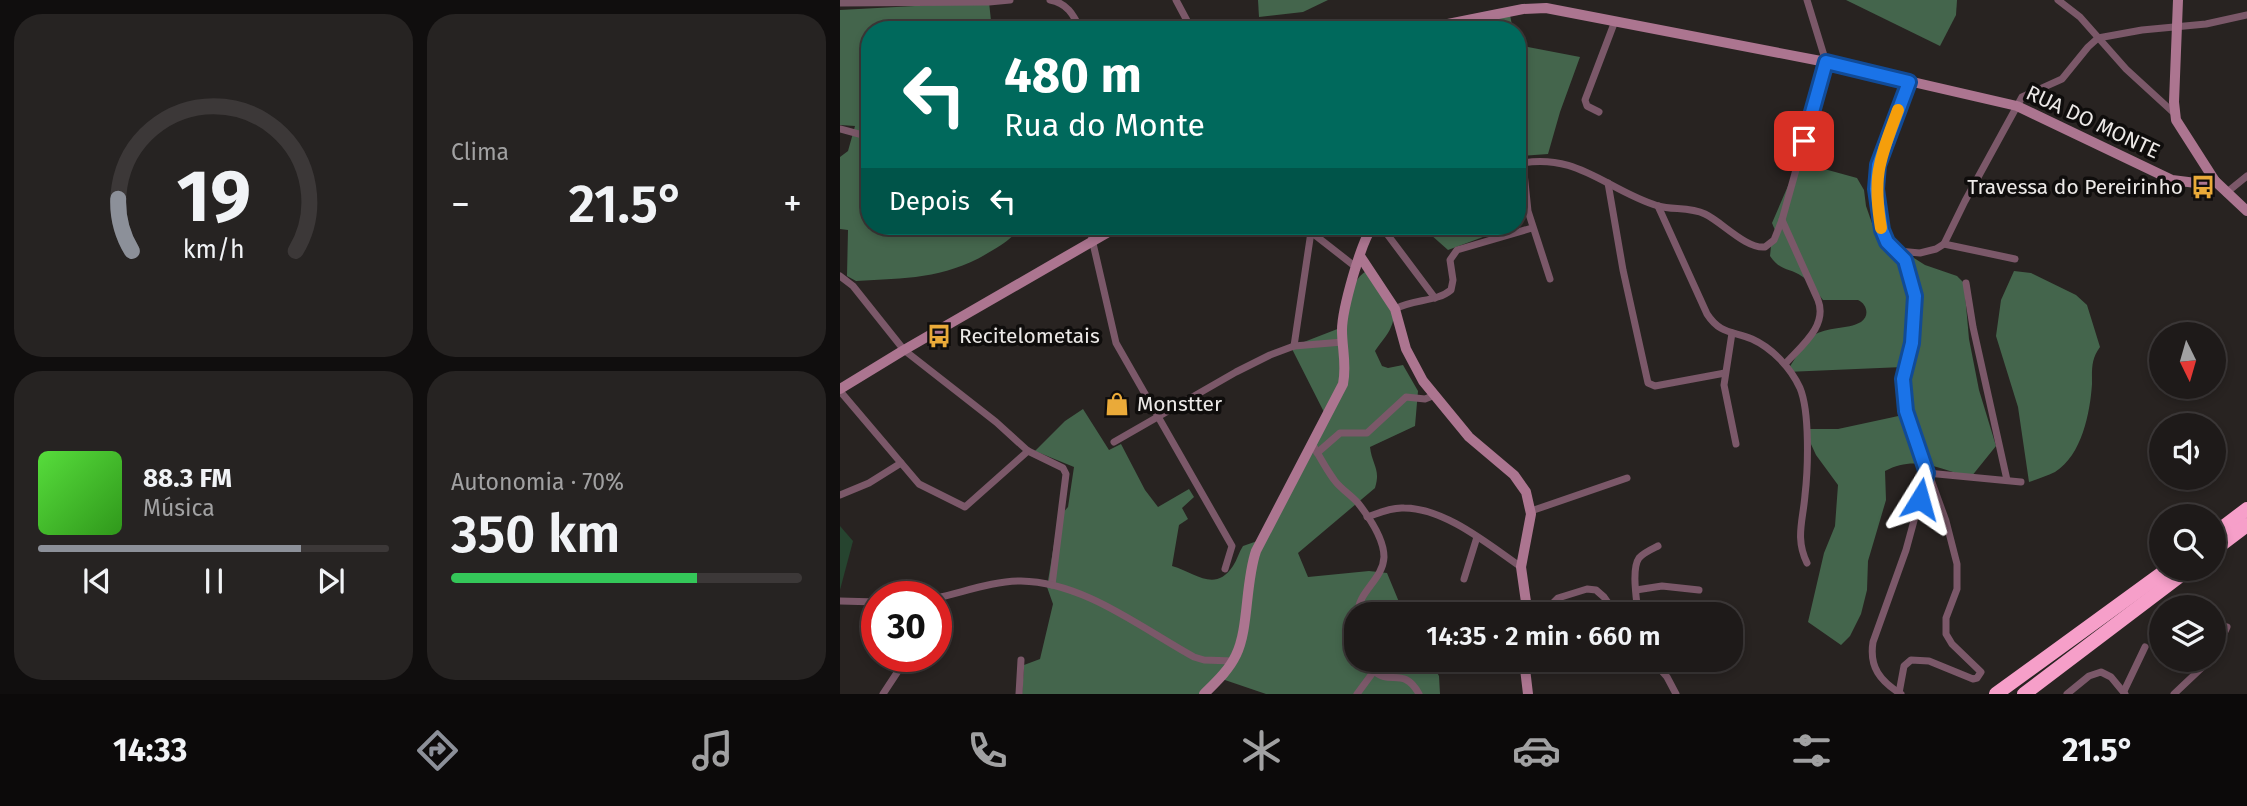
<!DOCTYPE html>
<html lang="pt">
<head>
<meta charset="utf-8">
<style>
	body { margin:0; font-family:"Fira Sans",sans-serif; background:#262322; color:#f1f3f6; height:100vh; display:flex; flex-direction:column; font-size:26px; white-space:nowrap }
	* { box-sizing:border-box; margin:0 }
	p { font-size:23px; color:#a1a1a2 }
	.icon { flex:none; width:38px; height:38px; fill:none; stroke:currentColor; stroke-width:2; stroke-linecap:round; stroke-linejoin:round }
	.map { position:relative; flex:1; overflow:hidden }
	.details { display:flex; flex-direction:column; gap:14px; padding:14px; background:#100e0e; width:840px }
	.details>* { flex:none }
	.guide { position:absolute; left:21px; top:21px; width:665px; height:214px; border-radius:28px; box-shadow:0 4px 10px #0003,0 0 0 2px #3c3838; background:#00695c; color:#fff; overflow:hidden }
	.needle { width:46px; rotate:175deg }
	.fabs { position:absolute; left:1309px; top:322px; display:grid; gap:14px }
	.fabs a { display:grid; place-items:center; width:77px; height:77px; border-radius:50%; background:#1e1a19; box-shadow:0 4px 10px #0003,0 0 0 2px #3c3838; font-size:35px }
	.speed { position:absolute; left:21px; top:581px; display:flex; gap:14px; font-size:35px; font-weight:700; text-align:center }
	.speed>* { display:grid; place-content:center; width:91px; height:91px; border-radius:50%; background:#1e1a19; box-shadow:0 4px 10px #0003,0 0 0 2px #3c3838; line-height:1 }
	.speed .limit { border:10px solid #d22; background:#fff; color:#111 }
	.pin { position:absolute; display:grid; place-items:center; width:60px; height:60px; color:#fff; margin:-30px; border-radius:14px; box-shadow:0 4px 10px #0006 }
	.me { position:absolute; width:77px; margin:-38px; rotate:8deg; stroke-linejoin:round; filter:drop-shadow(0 0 5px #0008) }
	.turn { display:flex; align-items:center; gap:24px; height:147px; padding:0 28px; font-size:32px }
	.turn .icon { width:91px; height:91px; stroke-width:2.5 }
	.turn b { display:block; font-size:49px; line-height:60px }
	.then { display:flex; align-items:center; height:66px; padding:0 28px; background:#0003; gap:14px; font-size:26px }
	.big { font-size:52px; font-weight:600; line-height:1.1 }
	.details .tile { flex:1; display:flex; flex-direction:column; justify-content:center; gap:10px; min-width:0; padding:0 24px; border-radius:28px; background:#262322 }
	.details .dial { align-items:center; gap:0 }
	.dial svg { height:182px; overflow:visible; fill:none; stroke:#3c3838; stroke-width:7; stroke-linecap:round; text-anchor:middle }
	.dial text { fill:#f1f3f6; stroke:none }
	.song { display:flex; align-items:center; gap:21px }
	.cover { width:84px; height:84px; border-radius:10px; background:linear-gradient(135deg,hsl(110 70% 55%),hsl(110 70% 35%)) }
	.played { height:7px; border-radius:4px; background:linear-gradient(90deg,#8c9099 75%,#3c3838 75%) }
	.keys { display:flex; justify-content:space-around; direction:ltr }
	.heat { display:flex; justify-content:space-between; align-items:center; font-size:38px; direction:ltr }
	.charge { height:10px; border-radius:5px; background:linear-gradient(90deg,#34c759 70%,#3c3838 0) }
	.details .tiles { flex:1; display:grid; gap:14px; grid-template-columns:repeat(2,1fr) }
	.trip { position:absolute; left:504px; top:602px; width:399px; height:70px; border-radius:28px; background:#1e1a19; box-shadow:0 4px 10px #0003,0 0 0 2px #3c3838; font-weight:600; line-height:70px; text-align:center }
	.tabs { display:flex; height:112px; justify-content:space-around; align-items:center; background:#0c0a0a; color:#a1a1a2 }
	.tabs .icon { width:49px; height:49px }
	.tabs .on { color:#8c9099 }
	.tabs b { font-size:32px; color:#f1f3f6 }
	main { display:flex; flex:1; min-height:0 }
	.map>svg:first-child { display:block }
	.green { fill:#26442f }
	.forest { fill:#44654c }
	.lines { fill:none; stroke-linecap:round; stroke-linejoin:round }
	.street { stroke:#7b5869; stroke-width:7 }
	.secondary { stroke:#ac7590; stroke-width:10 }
	.highway { stroke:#f69fc9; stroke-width:14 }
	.route-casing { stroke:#114b97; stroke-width:18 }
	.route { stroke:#1a73e8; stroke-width:12 }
	.slow { stroke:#f59e0b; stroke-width:12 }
	.labels { text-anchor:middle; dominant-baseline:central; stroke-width:7; stroke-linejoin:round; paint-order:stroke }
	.street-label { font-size:21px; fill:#ece9e7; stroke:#0f0d0c }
	.poi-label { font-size:21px; fill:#ece9e7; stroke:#0f0d0c; text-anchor:start }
</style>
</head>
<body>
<main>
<section class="details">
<div class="tiles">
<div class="tile dial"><svg viewBox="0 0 100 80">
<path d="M14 69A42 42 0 1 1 86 69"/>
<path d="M14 69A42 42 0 0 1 8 46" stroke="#8c9099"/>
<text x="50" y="56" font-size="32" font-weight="700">19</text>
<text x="50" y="72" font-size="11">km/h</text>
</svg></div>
<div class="tile"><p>Clima</p>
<div class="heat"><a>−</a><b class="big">21.5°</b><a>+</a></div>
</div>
<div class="tile">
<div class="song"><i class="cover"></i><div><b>88.3 FM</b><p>Música</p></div></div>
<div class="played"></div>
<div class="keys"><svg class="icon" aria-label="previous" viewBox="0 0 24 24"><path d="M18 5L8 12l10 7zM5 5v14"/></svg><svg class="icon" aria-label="pause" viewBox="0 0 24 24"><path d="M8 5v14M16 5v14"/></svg><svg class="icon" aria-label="next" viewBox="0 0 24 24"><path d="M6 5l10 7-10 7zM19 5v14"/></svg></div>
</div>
<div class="tile"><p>Autonomia · 70%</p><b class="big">350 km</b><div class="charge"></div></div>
</div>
</section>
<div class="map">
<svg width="1407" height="694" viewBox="0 0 1407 694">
	<rect width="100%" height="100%" fill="#282321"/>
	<polygon class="green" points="0,526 13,541 0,590"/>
	<g class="forest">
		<polygon points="418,0 488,0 463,12 419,17"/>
		<polygon points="1006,0 1117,0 1116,15 1100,46"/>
		<path d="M149,2L152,30H30V226H181C173,237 165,243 153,250C107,279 68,278 16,281L7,276L8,230L0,229V157L8,151L15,126L0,125V10Z"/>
		<polygon points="670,15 673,30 613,30 619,26"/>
		<polygon points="677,45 740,57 720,112 708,154 679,156 680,192 677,193"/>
		<path d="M966,164L1017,178L1024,190L1026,206L1040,246L1063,251L1085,265L1117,276L1124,283L1129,339L1139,390L1156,446L1131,477C1101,470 1076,454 1045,471L1046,500L1028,561L1027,590L1021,614L1010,636L1001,645L968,622L984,553L995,526L998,485L976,455L964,429H998L1063,415V367L946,372C954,362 962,344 973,336C987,326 1007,330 1021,322C1030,316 1027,304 1018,300H983C977,292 971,283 963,277C949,267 941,272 930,256L931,246L937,235L932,223L957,165Z"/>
		<polygon points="581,226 638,226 643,237 608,250"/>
		<path d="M533,269C545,283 560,308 551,327C548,335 540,343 535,351L542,366L548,368L563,365L578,391L575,426L530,447C532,465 541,469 535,488L458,553L468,577L529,571L547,573L564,614H516V660H590L599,676L600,694H426L379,678L360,694H182L184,665L200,659L213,604L207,587L215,538L220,516L228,507L234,467L195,451L225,421L243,409L269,450L281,444L305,490L318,507L349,489L354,497L342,508L348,519L339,525L332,566C356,573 375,593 393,566C397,560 399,552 403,546L426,538L488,420L451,347L500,328C506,309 511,272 533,269Z"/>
		<path d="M1174,271L1191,273L1236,295L1247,305L1260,347C1251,359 1252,369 1252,384C1250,413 1242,455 1215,472C1207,476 1197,479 1189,482L1178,407L1156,336L1161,300Z"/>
	</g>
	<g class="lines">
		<g class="street">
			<path d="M210,0C227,3 233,14 241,30"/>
			<polyline points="336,0 352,30"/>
			<polyline points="1218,0 1240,17 1286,69 1334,113"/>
			<polyline points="0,3 149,2 170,0"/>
			<polyline points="759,112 747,106 745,100 775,21"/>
			<polyline points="0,129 30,137"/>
			<polyline points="683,163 688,211 710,279"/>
			<path d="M677,164C737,151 766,190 818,206C833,210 850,207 865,214C882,222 906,249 925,247L934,240L942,220L986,62L967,0"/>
			<polyline points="768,183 783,270 808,383 815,386 885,373"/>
			<polyline points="1386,193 1407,176"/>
			<path d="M818,206L867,314C880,334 892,331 912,339C932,348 951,368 960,388C970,412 968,469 965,495C963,521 955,538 967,563"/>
			<path d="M942,220L978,300C988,326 961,346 945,364"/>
			<polyline points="249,226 276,343 392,546 385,569"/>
			<polyline points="541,226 595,298"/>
			<polyline points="1104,244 1175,259"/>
			<polyline points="1058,251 1080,253 1096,249 1104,244 1125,201 1182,97 1222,79 1248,47 1258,38 1302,30 1366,24 1407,15"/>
			<polyline points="0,276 13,286 64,350 156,422 188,451 223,468 226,474 212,585"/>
			<polyline points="1126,283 1133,327 1167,480"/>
			<path d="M555,309C573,299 597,302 611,290L613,280L610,260L617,250L692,228"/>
			<polyline points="892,333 884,385 896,444"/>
			<polyline points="454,346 471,232 517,268"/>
			<polyline points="0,391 79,484 125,507 188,451"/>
			<polyline points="274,442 396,372 430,355 454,346 503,342"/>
			<path d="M472,443C479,456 486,469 495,481C501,489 511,495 518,503C529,517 544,539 544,557C543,580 517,592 518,614"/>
			<polyline points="477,453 500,433 527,433 566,397 585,399 595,395"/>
			<polyline points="1087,473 1181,482"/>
			<polyline points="0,495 29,483 61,463"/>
			<polyline points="691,511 787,478"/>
			<path d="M527,517C539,513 552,507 564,508C605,508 649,545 681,567"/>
			<polyline points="624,579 637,537"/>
			<polyline points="796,590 822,586 859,590"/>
			<path d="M96,598C124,592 153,581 181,581C244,582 301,628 354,657L364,660L393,661"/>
			<polyline points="0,601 37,602"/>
			<polyline points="685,614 695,614 708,608 718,598 747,589 756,590 764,597 776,614"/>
			<path d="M798,614C797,601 791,569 799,558C803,553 812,549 818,546"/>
			<polyline points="1374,655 1387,627"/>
			<polyline points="812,660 827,677 836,694"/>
			<path d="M534,671C550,686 564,666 579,694"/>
			<polyline points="1284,691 1305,647"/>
			<polyline points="1059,693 1064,666 1071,660 1089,661 1133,679 1137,678 1141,672 1112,644 1106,634 1106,618 1117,589 1117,564 1106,521 1066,411 1063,379 1072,343 1075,296 1065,260 1047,242 1042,230 1036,189 1041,154 1069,82"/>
			<polyline points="43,694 68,656"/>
			<polyline points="179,694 181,660"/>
			<polyline points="517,694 534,671 538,660"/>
			<path d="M1061,694C1040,681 1029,667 1033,642L1066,550L1087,473"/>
			<polyline points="1227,694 1249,676 1261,672 1271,677 1285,694"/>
			<polyline points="1334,694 1370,660"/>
		</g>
		<g class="secondary">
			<polyline points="1338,0 1334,102 1336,120 1375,181 1407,211"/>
			<polyline points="578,30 683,9 706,8 986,62 1177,106 1332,180 1356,183 1375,181"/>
			<polyline points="520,256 555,309 566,349 583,381 629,437 674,475 686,492 691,514 681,567 686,602 685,614"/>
			<polyline points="0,389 64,350 279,226"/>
			<polyline points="684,660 688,694"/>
			<path d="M364,694C376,682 389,670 396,655C409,629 405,583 416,551L503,384C507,365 502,349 502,330C502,310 521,241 533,226"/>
		</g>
		<g class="highway">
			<polyline points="1374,534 1407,509"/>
			<polyline points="1374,550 1407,525"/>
			<polyline points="1156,694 1328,569"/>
			<polyline points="1184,694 1349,569"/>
		</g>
	</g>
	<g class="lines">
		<g class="route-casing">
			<polyline id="route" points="964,141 986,62 1069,82 1038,165 1036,189 1042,230 1047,242 1065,260 1075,296 1072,343 1063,379 1066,411 1087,473 1080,499"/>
		</g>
		<use href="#route" class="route"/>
		<path class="slow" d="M1041,228C1032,174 1040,159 1058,110"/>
	</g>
	<defs>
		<g id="bus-bare" transform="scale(1.89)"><path d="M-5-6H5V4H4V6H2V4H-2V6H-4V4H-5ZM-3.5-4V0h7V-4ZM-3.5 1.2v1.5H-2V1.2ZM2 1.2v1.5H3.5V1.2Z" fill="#eaaa39" stroke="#0f0d0c" stroke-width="2.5" paint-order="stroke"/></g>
		<g id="shop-bare" transform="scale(1.89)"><path d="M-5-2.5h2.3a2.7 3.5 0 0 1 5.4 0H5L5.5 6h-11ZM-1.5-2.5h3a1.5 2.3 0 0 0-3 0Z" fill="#eaaa39" stroke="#0f0d0c" stroke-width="2.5" paint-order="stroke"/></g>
	</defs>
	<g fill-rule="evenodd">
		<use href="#bus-bare" x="1363" y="187"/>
		<use href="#bus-bare" x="99" y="336"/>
		<use href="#shop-bare" x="277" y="404"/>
	</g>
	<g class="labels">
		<g class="street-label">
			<text transform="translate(1253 122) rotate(25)">RUA DO MONTE</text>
		</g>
		<g class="poi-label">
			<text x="1343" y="187" text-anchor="end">Travessa do Pereirinho</text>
			<text x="119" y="336">Recitelometais</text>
			<text x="297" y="404">Monstter</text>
		</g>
	</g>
</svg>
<div class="fabs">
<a><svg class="needle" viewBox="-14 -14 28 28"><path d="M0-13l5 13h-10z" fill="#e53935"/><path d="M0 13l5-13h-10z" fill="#a1a1a2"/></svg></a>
<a><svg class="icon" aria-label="sound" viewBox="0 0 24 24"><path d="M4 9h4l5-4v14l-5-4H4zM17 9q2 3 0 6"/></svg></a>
<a><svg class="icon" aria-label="search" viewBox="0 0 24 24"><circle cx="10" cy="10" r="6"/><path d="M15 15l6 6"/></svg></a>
<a><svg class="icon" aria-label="layers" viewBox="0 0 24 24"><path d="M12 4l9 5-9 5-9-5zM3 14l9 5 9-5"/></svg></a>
</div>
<div class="speed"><div class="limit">30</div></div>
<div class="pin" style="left:964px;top:141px;background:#d93025"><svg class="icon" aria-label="arrive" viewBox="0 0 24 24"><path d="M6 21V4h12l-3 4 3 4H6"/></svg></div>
<svg class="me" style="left:1080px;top:499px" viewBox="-20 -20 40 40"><path d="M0-17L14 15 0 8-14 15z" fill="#1a73e8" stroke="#fff" stroke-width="4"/></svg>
<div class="trip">14:35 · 2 min · 660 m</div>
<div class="guide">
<div class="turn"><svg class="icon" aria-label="left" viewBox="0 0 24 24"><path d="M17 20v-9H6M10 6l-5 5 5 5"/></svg><div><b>480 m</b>Rua do Monte</div></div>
<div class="then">Depois<svg class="icon" aria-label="left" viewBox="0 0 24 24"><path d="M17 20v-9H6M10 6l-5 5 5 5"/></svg></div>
</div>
</div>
</main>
<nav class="tabs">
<b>14:33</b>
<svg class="icon on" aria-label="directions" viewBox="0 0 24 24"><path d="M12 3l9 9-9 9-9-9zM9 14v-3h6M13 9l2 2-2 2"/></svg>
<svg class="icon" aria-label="music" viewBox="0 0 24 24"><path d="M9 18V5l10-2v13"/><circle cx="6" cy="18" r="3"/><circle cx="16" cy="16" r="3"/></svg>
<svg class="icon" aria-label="phone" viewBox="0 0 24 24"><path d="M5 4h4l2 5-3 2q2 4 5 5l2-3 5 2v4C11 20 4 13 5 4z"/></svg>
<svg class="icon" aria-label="climate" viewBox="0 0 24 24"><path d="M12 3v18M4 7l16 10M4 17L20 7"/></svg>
<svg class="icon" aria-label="car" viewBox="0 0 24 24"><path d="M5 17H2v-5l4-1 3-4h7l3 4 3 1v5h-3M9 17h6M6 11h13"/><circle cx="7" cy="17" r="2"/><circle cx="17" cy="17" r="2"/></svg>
<svg class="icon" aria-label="filters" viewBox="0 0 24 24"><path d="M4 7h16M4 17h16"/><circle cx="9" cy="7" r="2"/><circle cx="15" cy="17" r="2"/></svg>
<b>21.5°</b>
</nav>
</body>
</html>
